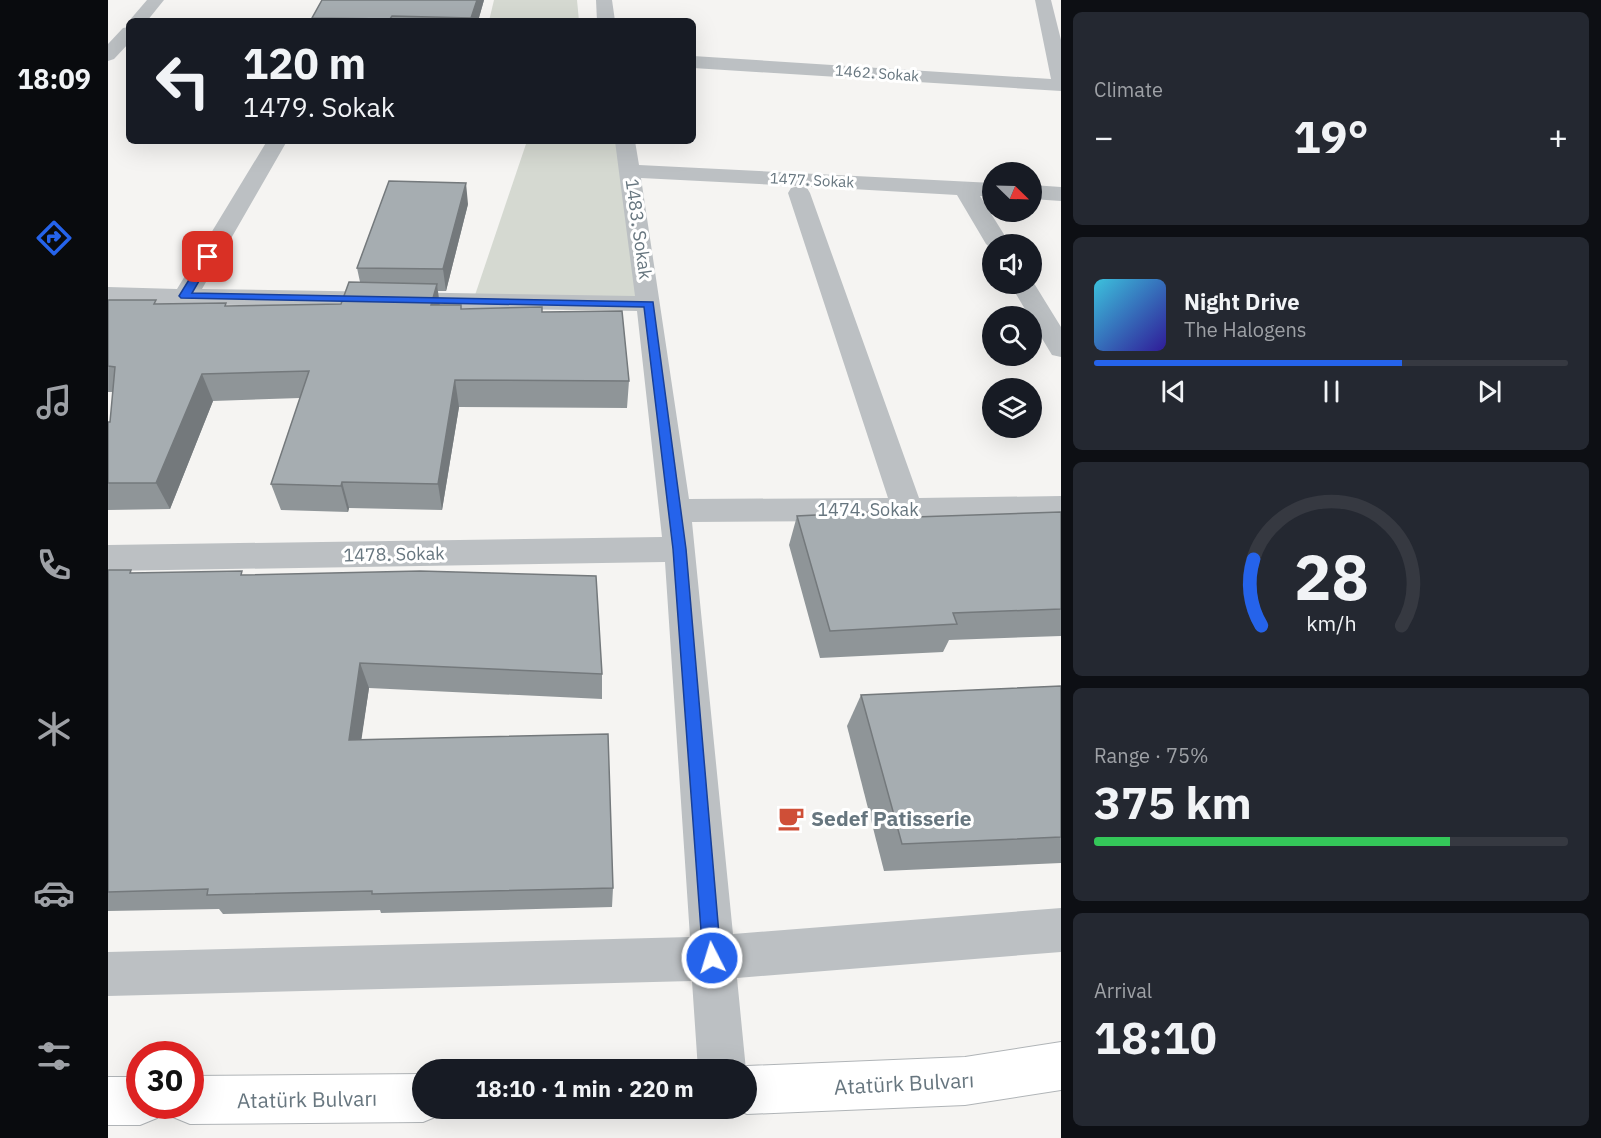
<!DOCTYPE html>
<html lang="en">
<head>
<meta charset="utf-8">
<style>
	body { margin:0; font-family:"IBM Plex Sans",sans-serif; background:#242831; color:#f1f3f6; height:100vh; display:flex; flex-direction:column; font-size:22px; white-space:nowrap }
	* { box-sizing:border-box; margin:0 }
	p { font-size:20px; color:#9ea1a6 }
	.icon { flex:none; width:33px; height:33px; fill:none; stroke:currentColor; stroke-width:2; stroke-linecap:round; stroke-linejoin:round }
	.map { position:relative; flex:1; overflow:hidden }
	.panel { display:flex; flex-direction:column; gap:12px; padding:12px; background:#0d0f14; width:540px }
	.panel>* { flex:none }
	.hud { position:absolute; left:18px; top:18px; width:570px; height:126px; border-radius:9px; box-shadow:0 6px 24px #0002; background:#171b24; color:#f1f3f6; overflow:hidden }
	.needle { width:39px; rotate:113deg }
	.fabs { position:absolute; left:874px; top:162px; display:grid; gap:12px }
	.fabs a { display:grid; place-items:center; width:60px; height:60px; border-radius:50%; background:#171b24; box-shadow:0 6px 24px #0002; font-size:30px }
	.speed { position:absolute; left:18px; top:1041px; display:flex; gap:12px; font-size:30px; font-weight:700; text-align:center }
	.speed>* { display:grid; place-content:center; width:78px; height:78px; border-radius:50%; background:#171b24; box-shadow:0 6px 24px #0002; line-height:1 }
	.speed .limit { border:9px solid #d22; background:#fff; color:#111 }
	.pin { position:absolute; display:grid; place-items:center; width:51px; height:51px; color:#fff; margin:-26px; border-radius:12px; box-shadow:0 3px 9px #0006 }
	.me { position:absolute; width:66px; margin:-33px; rotate:355deg; stroke-linejoin:round; filter:drop-shadow(0 0 4px #0008) }
	.turn { display:flex; align-items:center; gap:21px; height:126px; padding:0 18px; font-size:27px }
	.turn .icon { width:78px; height:78px; stroke-width:2.5 }
	.turn b { display:block; font-size:42px; line-height:51px }
	.big { font-size:45px; font-weight:700; line-height:1.1 }
	.panel .widget { flex:1; display:flex; flex-direction:column; justify-content:center; gap:9px; min-width:0; padding:0 21px; border-radius:9px; background:#242831 }
	.panel .dial { align-items:center; gap:0 }
	.dial svg { height:156px; overflow:visible; fill:none; stroke:#363941; stroke-width:7; stroke-linecap:round; text-anchor:middle }
	.dial text { fill:#f1f3f6; stroke:none }
	.song { display:flex; align-items:center; gap:18px }
	.cover { width:72px; height:72px; border-radius:9px; background:linear-gradient(135deg,hsl(190 70% 55%),hsl(250 70% 35%)) }
	.played { height:6px; border-radius:3px; background:linear-gradient(90deg,#2563eb 65%,#363941 65%) }
	.keys { display:flex; justify-content:space-around; direction:ltr }
	.heat { display:flex; justify-content:space-between; align-items:center; font-size:33px; direction:ltr }
	.charge { height:9px; border-radius:4px; background:linear-gradient(90deg,#34c759 75%,#363941 0) }
	.trip { position:absolute; left:304px; top:1059px; width:345px; height:60px; border-radius:30px; background:#171b24; box-shadow:0 6px 24px #0002; font-weight:700; line-height:60px; text-align:center }
	main { display:flex; flex:1; min-height:0 }
	.tabs { display:flex; flex-direction:column; width:108px; justify-content:space-around; align-items:center; background:#090b0e; color:#9ea1a6 }
	.tabs .icon { width:42px; height:42px }
	.tabs .current { color:#2563eb }
	.tabs b { font-size:27px; color:#f1f3f6 }
	.map>svg:first-child { display:block }
	.green { fill:#d5d9d1 }
	.lines { fill:none; stroke-linecap:round; stroke-linejoin:round }
	.major-casing { stroke:#b0b4b7; stroke-width:2 }
	.minor { fill:#bcc0c3; fill-rule:evenodd }
	.major { fill:#fff; fill-rule:evenodd }
	.wall { fill:#8f9598 }
	.shaded-wall { fill:#74797c }
	.building { fill:#a6adb1; stroke:#74797c; stroke-width:1.5 }
	.route { fill:#2563eb; stroke:#184099; stroke-width:1.5 }
	.labels { text-anchor:middle; dominant-baseline:central; stroke-width:6; stroke-linejoin:round; paint-order:stroke }
	.far-street-label { font-size:15px; fill:#67767f; stroke:#fff }
	.street-label { font-size:18px; fill:#67767f; stroke:#fff }
	.near-poi-label { font-size:21px; font-weight:bold; fill:#67767f; stroke:#fff; text-anchor:start }
	.near-street-label { font-size:21px; fill:#67767f; stroke:#fff }
</style>
</head>
<body>
<main>
<nav class="tabs">
<b>18:09</b>
<svg class="icon current" aria-label="directions" viewBox="0 0 24 24"><path d="M12 3l9 9-9 9-9-9zM9 14v-3h6M13 9l2 2-2 2"/></svg>
<svg class="icon" aria-label="music" viewBox="0 0 24 24"><path d="M9 18V5l10-2v13"/><circle cx="6" cy="18" r="3"/><circle cx="16" cy="16" r="3"/></svg>
<svg class="icon" aria-label="phone" viewBox="0 0 24 24"><path d="M5 4h4l2 5-3 2q2 4 5 5l2-3 5 2v4C11 20 4 13 5 4z"/></svg>
<svg class="icon" aria-label="climate" viewBox="0 0 24 24"><path d="M12 3v18M4 7l16 10M4 17L20 7"/></svg>
<svg class="icon" aria-label="car" viewBox="0 0 24 24"><path d="M5 17H2v-5l4-1 3-4h7l3 4 3 1v5h-3M9 17h6M6 11h13"/><circle cx="7" cy="17" r="2"/><circle cx="17" cy="17" r="2"/></svg>
<svg class="icon" aria-label="filters" viewBox="0 0 24 24"><path d="M4 7h16M4 17h16"/><circle cx="9" cy="7" r="2"/><circle cx="15" cy="17" r="2"/></svg>
</nav>
<div class="map">
<svg width="953" height="1138" viewBox="0 0 953 1138">
	<rect width="100%" height="100%" fill="#f5f4f2"/>
	<g class="green">
		<polygon points="386,0 469,0 471,21 381,21"/>
		<polygon points="419,141 517,141 541,304 365,301"/>
	</g>
	<g class="lines">
		<g class="major-casing">
			<g id="major">
				<polygon points="953,1042 953,1090 857,1105 639,1114 626,1108 639,1108 639,1070 631,1070 639,1066 857,1057"/>
				<polygon points="315,1074 315,1108 335,1108 332,1115 315,1122 82,1124 65,1117 60,1106 82,1106 82,1076"/>
				<polygon points="0,1077 32,1077 32,1106 54,1106 49,1118 32,1125 0,1125"/>
			</g>
		</g>
		<g class="minor">
			<polygon points="39,0 56,0 39,21 21,21"/>
			<polygon points="488,0 504,0 507,21 489,21"/>
			<polygon points="927,0 943,0 953,40 953,91 585,68 585,56 943,79"/>
			<polygon points="21,27 21,43 6,59 0,61 0,44 15,28"/>
			<path d="M159,141H179L94,289L527,296L507,141H527L531,165L885,183V197L872,196L902,244H885V250L878,244L849,195L691,186L699,188L702,193L811,498L953,496V520L584,522L625,934L953,908V952L629,978L638,1070H590L584,981L0,996V952L582,937L557,562L0,571V545L554,537L529,311L0,303V287L69,289ZM533,178L691,186L683,188L680,193L780,498L581,499Z"/>
			<polygon points="924,185 953,187 953,201 924,199"/>
			<polygon points="924,280 953,327 953,357 944,355 924,322 924,316 921,316 902,284 924,284"/>
		</g>
		<use href="#major" class="major"/>
	</g>
	<g class="wall">
		<polygon points="376,0 370,21 205,21 204,18"/>
		<polygon points="360,204 338,291 330,291 332,305 353,305 353,309 434,312 521,381 519,408 351,407 334,510 241,508 240,512 173,510 163,484 192,398 105,401 62,509 0,510 0,422 2,422 5,392 0,392 0,300 50,304 119,306 233,304 252,282 249,268"/>
		<polygon points="953,512 953,636 841,640 835,652 712,658 681,545 689,516 807,517"/>
		<polygon points="0,570 25,573 135,575 494,674 494,699 261,688 253,739 505,888 504,907 273,913 272,910 115,914 111,909 0,911"/>
		<polygon points="953,686 953,863 776,871 739,726 753,695"/>
	</g>
	<g class="shaded-wall">
		<polygon points="369,0 376,0 370,21 363,21 363,18"/>
		<polygon points="358,183 360,204 338,291 335,269"/>
		<polygon points="329,284 332,310 323,305"/>
		<polygon points="94,374 105,401 62,509 48,483"/>
		<polygon points="347,380 351,407 334,510 330,484"/>
		<polygon points="234,482 241,508 240,512 233,486"/>
		<polygon points="252,663 261,688 250,763 241,740"/>
	</g>
	<g class="building">
		<polygon points="214,0 369,0 363,18 284,16 282,19 204,18"/>
		<polygon points="281,181 358,183 335,269 249,268"/>
		<polygon points="241,282 329,284 323,305 353,305 353,309 434,307 434,312 514,311 521,381 347,380 330,484 234,482 233,486 163,484 201,371 94,374 48,483 0,483 0,422 2,422 7,367 0,366 0,300 48,300 46,304 118,303 117,306 233,304"/>
		<polygon points="805,510 807,517 953,512 953,609 845,613 849,624 722,631 689,516"/>
		<polygon points="0,570 23,570 22,573 134,571 133,575 312,571 488,576 494,674 252,663 241,740 500,734 505,888 264,894 264,891 99,895 100,889 0,892"/>
		<polygon points="953,686 953,837 794,844 753,695"/>
	</g>
	<polygon class="route" points="100,254 105,257 84,293 545,302 578,549 613,958 611,964 604,967 598,964 595,958 565,549 536,307 73,298 71,296 95,257"/>
	<defs>
		<g id="cafe-bare" transform="scale(2.07)"><path d="M-5.5-4.5H6V0H3Q3 3.5 0 3.5H-2.5Q-5.5 3.5-5.5 0ZM3-3.2v2h1.7v-2ZM-6 4.5H4V6H-6Z" fill="#cf4f37" stroke="#fff" stroke-width="2.5" paint-order="stroke"/></g>
	</defs>
	<g fill-rule="evenodd">
		<use href="#cafe-bare" x="683" y="818"/>
	</g>
	<g class="labels">
		<g class="far-street-label">
			<text transform="translate(769 73) rotate(4)">1462. Sokak</text>
			<text transform="translate(704 180) rotate(3)">1477. Sokak</text>
		</g>
		<g class="street-label">
			<text transform="translate(531 229) rotate(82)">1483. Sokak</text>
			<text x="760" y="509">1474. Sokak</text>
			<text transform="translate(286 554) rotate(-1)">1478. Sokak</text>
		</g>
		<g class="near-poi-label">
			<text x="703" y="818">Sedef Patisserie</text>
		</g>
		<g class="near-street-label">
			<text transform="translate(796 1083) rotate(-3)">Atatürk Bulvarı</text>
			<text transform="translate(199 1099) rotate(-1)">Atatürk Bulvarı</text>
		</g>
	</g>
</svg>
<div class="fabs">
<a><svg class="needle" viewBox="-14 -14 28 28"><path d="M0-13l5 13h-10z" fill="#e53935"/><path d="M0 13l5-13h-10z" fill="#9ea1a6"/></svg></a>
<a><svg class="icon" aria-label="sound" viewBox="0 0 24 24"><path d="M4 9h4l5-4v14l-5-4H4zM17 9q2 3 0 6"/></svg></a>
<a><svg class="icon" aria-label="search" viewBox="0 0 24 24"><circle cx="10" cy="10" r="6"/><path d="M15 15l6 6"/></svg></a>
<a><svg class="icon" aria-label="layers" viewBox="0 0 24 24"><path d="M12 4l9 5-9 5-9-5zM3 14l9 5 9-5"/></svg></a>
</div>
<div class="speed"><div class="limit">30</div></div>
<div class="pin" style="left:100px;top:257px;background:#d93025"><svg class="icon" aria-label="arrive" viewBox="0 0 24 24"><path d="M6 21V4h12l-3 4 3 4H6"/></svg></div>
<svg class="me" style="left:604px;top:958px" viewBox="-20 -20 40 40"><circle r="17" fill="#2563eb" stroke="#fff" stroke-width="3"/><path d="M0-11L8 9 0 5-8 9z" fill="#fff"/></svg>
<div class="trip">18:10 · 1 min · 220 m</div>
<div class="hud">
<div class="turn"><svg class="icon" aria-label="left" viewBox="0 0 24 24"><path d="M17 20v-9H6M10 6l-5 5 5 5"/></svg><div><b>120 m</b>1479. Sokak</div></div>
</div>
</div>
<section class="panel">
<div class="widget"><p>Climate</p>
<div class="heat"><a>−</a><b class="big">19°</b><a>+</a></div>
</div>
<div class="widget">
<div class="song"><i class="cover"></i><div><b>Night Drive</b><p>The Halogens</p></div></div>
<div class="played"></div>
<div class="keys"><svg class="icon" aria-label="previous" viewBox="0 0 24 24"><path d="M18 5L8 12l10 7zM5 5v14"/></svg><svg class="icon" aria-label="pause" viewBox="0 0 24 24"><path d="M8 5v14M16 5v14"/></svg><svg class="icon" aria-label="next" viewBox="0 0 24 24"><path d="M6 5l10 7-10 7zM19 5v14"/></svg></div>
</div>
<div class="widget dial"><svg viewBox="0 0 100 80">
<path d="M14 69A42 42 0 1 1 86 69"/>
<path d="M14 69A42 42 0 0 1 10 35" stroke="#2563eb"/>
<text x="50" y="56" font-size="32" font-weight="700">28</text>
<text x="50" y="72" font-size="11">km/h</text>
</svg></div>
<div class="widget"><p>Range · 75%</p><b class="big">375 km</b><div class="charge"></div></div>
<div class="widget"><p>Arrival</p><b class="big">18:10</b></div>
</section>
</main>
</body>
</html>
